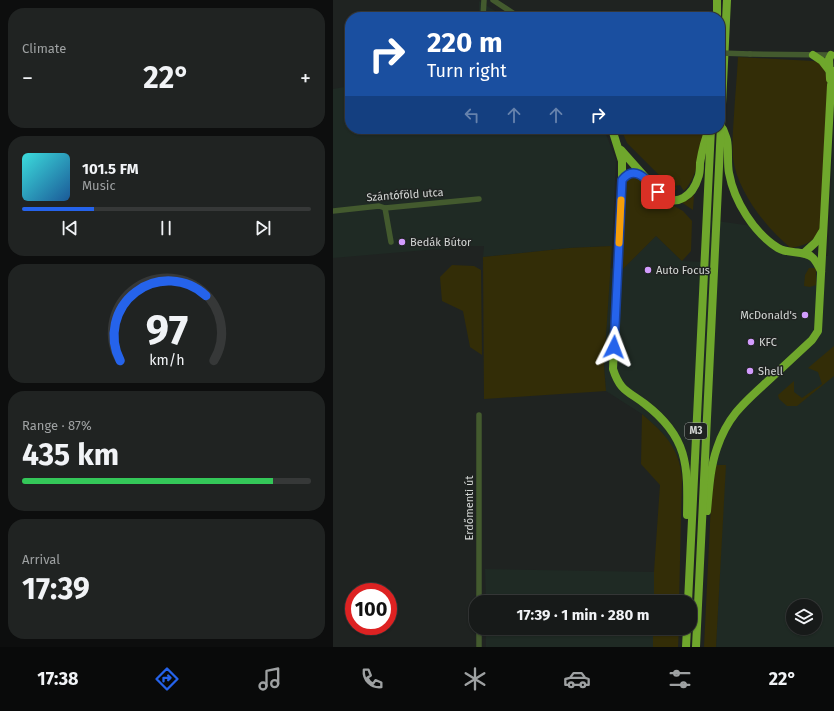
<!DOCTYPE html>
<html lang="en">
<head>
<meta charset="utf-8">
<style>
	body { margin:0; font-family:"Fira Sans",sans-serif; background:#202322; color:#f1f3f6; height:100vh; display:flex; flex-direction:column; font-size:15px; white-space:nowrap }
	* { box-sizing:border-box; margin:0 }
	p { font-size:13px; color:#9ea1a2 }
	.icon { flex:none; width:22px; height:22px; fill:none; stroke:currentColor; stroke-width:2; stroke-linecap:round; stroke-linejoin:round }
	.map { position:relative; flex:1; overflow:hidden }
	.panel { display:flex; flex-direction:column; gap:8px; padding:8px; background:#0d0e0e; width:333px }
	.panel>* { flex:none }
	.banner { position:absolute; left:12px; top:12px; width:380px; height:122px; border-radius:16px; box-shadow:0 1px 3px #0004,0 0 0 1px #363838; background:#1a4fa0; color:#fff; overflow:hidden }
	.tools { position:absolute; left:453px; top:599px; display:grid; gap:8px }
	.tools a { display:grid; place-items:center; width:36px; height:36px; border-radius:50%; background:#171a19; box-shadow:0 1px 3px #0004,0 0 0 1px #363838; font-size:20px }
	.speed { position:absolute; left:12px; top:583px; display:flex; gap:8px; font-size:20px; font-weight:700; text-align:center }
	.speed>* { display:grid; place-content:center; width:52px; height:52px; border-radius:50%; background:#171a19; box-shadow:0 1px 3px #0004,0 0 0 1px #363838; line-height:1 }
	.speed .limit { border:6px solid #d22; background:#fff; color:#111 }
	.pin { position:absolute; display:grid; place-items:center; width:34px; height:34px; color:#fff; margin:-17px; border-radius:8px; box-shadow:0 2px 6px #0006 }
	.me { position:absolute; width:44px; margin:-22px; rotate:3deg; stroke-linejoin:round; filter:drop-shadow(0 0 3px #0008) }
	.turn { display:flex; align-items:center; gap:14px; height:84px; padding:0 16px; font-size:18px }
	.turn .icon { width:52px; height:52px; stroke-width:2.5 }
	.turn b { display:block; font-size:28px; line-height:34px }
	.lanes { display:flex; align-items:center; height:38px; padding:0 16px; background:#0003; justify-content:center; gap:20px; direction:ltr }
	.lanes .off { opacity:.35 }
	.big { font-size:30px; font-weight:700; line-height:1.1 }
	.panel .card { flex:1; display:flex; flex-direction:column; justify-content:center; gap:6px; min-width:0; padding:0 14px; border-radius:16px; background:#202322 }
	.panel .dial { align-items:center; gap:0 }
	.dial svg { height:104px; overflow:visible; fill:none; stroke:#363838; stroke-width:7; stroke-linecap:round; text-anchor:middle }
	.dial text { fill:#f1f3f6; stroke:none }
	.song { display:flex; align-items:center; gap:12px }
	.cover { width:48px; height:48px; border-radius:6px; background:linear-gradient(135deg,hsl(180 70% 55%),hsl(210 70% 35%)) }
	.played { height:4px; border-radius:2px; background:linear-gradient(90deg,#2563eb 25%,#363838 25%) }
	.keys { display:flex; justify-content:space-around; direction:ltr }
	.heat { display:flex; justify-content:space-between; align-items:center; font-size:22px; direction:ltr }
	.charge { height:6px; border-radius:3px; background:linear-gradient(90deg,#34c759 87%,#363838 0) }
	.trip { position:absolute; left:136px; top:595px; width:228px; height:40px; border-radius:16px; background:#171a19; box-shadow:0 1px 3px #0004,0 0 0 1px #363838; font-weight:700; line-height:40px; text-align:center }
	.tab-bar { display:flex; height:64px; justify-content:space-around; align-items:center; background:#090a0a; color:#9ea1a2 }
	.tab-bar .icon { width:28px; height:28px }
	.tab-bar .on { color:#2563eb }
	.tab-bar b { font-size:18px; color:#f1f3f6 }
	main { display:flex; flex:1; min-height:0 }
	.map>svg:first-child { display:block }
	.built { fill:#1f2a24; fill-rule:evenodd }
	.green { fill:#332d07 }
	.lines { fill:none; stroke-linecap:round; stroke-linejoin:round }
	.minor { stroke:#435a2e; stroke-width:5.5 }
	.highway { stroke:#6fa72c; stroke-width:8 }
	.minor-bridge { stroke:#435a2e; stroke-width:5.5 }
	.route-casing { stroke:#184099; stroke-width:10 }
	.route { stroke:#2563eb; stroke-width:7 }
	.slow { stroke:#f59e0b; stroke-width:7 }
	.poi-dot { fill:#d29cfd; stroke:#1f2321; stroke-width:1.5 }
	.labels { text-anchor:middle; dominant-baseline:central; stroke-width:3; stroke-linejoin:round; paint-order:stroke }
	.shield { fill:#1f2321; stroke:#9ea19f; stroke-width:1 }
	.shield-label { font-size:10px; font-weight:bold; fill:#d4d7d5 }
	.street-label { font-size:11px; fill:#d4d7d5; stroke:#1f2321 }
	.poi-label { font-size:11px; fill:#d4d7d5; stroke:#1f2321; text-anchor:start }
</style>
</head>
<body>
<main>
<section class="panel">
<div class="card"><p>Climate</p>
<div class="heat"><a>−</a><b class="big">22°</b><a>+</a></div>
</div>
<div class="card">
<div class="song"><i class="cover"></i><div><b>101.5 FM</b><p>Music</p></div></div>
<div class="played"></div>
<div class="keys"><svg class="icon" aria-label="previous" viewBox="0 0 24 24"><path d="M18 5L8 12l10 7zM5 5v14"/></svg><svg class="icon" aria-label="pause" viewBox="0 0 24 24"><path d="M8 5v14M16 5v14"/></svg><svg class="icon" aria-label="next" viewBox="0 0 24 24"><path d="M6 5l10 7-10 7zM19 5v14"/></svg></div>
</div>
<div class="card dial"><svg viewBox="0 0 100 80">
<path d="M14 69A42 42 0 1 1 86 69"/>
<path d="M14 69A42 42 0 0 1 80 19" stroke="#2563eb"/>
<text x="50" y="56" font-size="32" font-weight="700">97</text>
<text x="50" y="72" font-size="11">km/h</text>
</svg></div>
<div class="card"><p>Range · 87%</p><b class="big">435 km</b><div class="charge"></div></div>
<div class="card"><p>Arrival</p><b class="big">17:39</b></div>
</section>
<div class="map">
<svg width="501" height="647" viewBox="0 0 501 647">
	<rect width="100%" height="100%" fill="#1f2321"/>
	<g class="built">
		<polygon points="146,1 172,17 146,17"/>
		<polygon points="17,86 17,129 28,129 29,131 39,129 271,129 283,160 279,246 236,248 150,257 151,246 140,246 0,258 0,89"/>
		<path d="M501,118V647H383L392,465L348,463L341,450L330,433L309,414L273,391L271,366L277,268L289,270L323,236L349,261L374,262L377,220L419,226L458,255L495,256ZM460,606H482V628H460Z"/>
		<polygon points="152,569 321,572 321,602 153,602"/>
		<rect x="153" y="628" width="167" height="19"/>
	</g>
	<g class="green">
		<path d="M405,57L480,61L486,62L491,68L494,77V104L488,226C481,242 474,245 458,248C433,228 404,191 400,158C399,144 400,129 401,115C402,96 404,77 405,57Z"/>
		<path d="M288,129H372C367,149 366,175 351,191L347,185L342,186L344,188L342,191L294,143Z"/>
		<polygon points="299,176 307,176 327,198 350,211 359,221 358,251 349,261 323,236 289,270 294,181"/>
		<polygon points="361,195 360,210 348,202 355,200"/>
		<polygon points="279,246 271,366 273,391 151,399 150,257 236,248"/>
		<polygon points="119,265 141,266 148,270 149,355 137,347 130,311 109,301 107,277"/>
		<polygon points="476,268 483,268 483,285 477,287 471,286 472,275"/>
		<polygon points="501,346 501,376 464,406 454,406 446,399 445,395 461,381 461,392 469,398 489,384 485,372 475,368"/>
		<path d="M309,414C332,434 346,447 349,478L346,602H321V572L327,485L308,464Z"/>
		<polygon points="383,465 393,465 383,647 371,647 378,503"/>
		<polygon points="320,628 346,628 345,647 320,647"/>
	</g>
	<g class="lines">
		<g class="minor">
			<polyline points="160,0 186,17"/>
			<polyline points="150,17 151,0"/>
			<polyline points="417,54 501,55"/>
			<polyline points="52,208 58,242"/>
			<polyline points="0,211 46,206 52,208 146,199"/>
			<polyline points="146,415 146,602"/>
			<polyline points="146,647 146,628"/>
		</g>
		<g class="highway">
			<polyline points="384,17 384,0"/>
			<polyline points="480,55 489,61 496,70"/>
			<polyline points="497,79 496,59 498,55"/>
			<path d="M279,129L289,161V180L280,369C287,391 295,391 312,404C355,437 355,465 354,515"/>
			<path d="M390,129C391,132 393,136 394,140C396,150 394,163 396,173C401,201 421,233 445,248C456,255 471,249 480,258C483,261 486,267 488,271"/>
			<path d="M288,150L328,195C344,208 360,195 365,178C367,174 367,168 367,163C369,151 371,141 376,130"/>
			<polyline points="293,175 300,173 308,175"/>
			<polyline points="471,253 483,242 489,232"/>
			<path d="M374,511C376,490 377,468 384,448C395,415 412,402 437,379C451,366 465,353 479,340L485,331L498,85L501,71"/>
			<polyline points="355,602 378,129"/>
			<polyline points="353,647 354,628"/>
			<polyline points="363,647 394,0"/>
		</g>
		<polyline class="minor-bridge" points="387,53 417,54"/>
	</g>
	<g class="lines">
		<g class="route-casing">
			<path id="route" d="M281,347L289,180C302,163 315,181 325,192"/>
		</g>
		<use href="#route" class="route"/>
		<polyline class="slow" points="286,243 288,200"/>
	</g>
	<g class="poi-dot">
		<circle cx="69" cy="242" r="4"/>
		<circle cx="315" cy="270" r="4"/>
		<circle cx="472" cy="315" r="4"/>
		<circle cx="418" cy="342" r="4"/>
		<circle cx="417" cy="371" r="4"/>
	</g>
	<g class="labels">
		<rect class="shield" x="352" y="423" width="22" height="16" rx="3"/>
		<g class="shield-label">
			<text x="363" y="431">M3</text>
		</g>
		<g class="street-label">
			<text transform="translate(72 195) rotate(-4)">Szántóföld utca</text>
			<text transform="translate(136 508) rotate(-90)">Erdőmenti út</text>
		</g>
		<g class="poi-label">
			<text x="77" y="242">Bedák Bútor</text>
			<text x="323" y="270">Auto Focus</text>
			<text x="464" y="315" text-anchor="end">McDonald's</text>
			<text x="426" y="342">KFC</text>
			<text x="425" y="371">Shell</text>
		</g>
	</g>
</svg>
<div class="tools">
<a><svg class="icon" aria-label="layers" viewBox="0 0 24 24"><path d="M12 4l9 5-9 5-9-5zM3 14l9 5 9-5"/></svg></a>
</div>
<div class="speed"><div class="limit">100</div></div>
<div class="pin" style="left:325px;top:192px;background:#d93025"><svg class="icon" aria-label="arrive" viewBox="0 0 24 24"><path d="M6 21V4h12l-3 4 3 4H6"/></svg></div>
<svg class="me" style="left:281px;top:347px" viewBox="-20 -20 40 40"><path d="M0-17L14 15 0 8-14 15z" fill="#2563eb" stroke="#fff" stroke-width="4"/></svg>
<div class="trip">17:39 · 1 min · 280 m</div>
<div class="banner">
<div class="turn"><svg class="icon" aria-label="right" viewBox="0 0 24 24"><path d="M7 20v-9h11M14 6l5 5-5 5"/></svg><div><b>220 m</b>Turn right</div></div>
<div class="lanes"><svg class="icon off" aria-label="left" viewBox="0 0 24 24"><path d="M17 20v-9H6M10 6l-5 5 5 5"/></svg><svg class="icon off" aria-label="ahead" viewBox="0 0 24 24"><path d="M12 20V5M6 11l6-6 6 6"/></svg><svg class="icon off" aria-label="ahead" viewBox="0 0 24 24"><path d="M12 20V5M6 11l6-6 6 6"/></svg><svg class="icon" aria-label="right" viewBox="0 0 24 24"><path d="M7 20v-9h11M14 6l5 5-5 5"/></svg></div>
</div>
</div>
</main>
<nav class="tab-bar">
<b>17:38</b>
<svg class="icon on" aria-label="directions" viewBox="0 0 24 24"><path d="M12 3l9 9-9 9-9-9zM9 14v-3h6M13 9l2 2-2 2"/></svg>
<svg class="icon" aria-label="music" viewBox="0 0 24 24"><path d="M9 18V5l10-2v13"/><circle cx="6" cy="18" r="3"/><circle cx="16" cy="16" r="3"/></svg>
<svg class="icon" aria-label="phone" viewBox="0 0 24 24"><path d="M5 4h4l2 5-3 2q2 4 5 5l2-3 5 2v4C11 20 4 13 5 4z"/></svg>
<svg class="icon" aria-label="climate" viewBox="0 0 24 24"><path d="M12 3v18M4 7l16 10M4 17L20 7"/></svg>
<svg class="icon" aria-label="car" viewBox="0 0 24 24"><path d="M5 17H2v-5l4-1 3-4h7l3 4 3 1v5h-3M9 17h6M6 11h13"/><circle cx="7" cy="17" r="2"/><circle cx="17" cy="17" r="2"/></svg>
<svg class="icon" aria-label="filters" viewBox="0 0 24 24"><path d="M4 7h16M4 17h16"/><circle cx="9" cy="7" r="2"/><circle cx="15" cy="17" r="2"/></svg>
<b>22°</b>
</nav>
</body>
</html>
